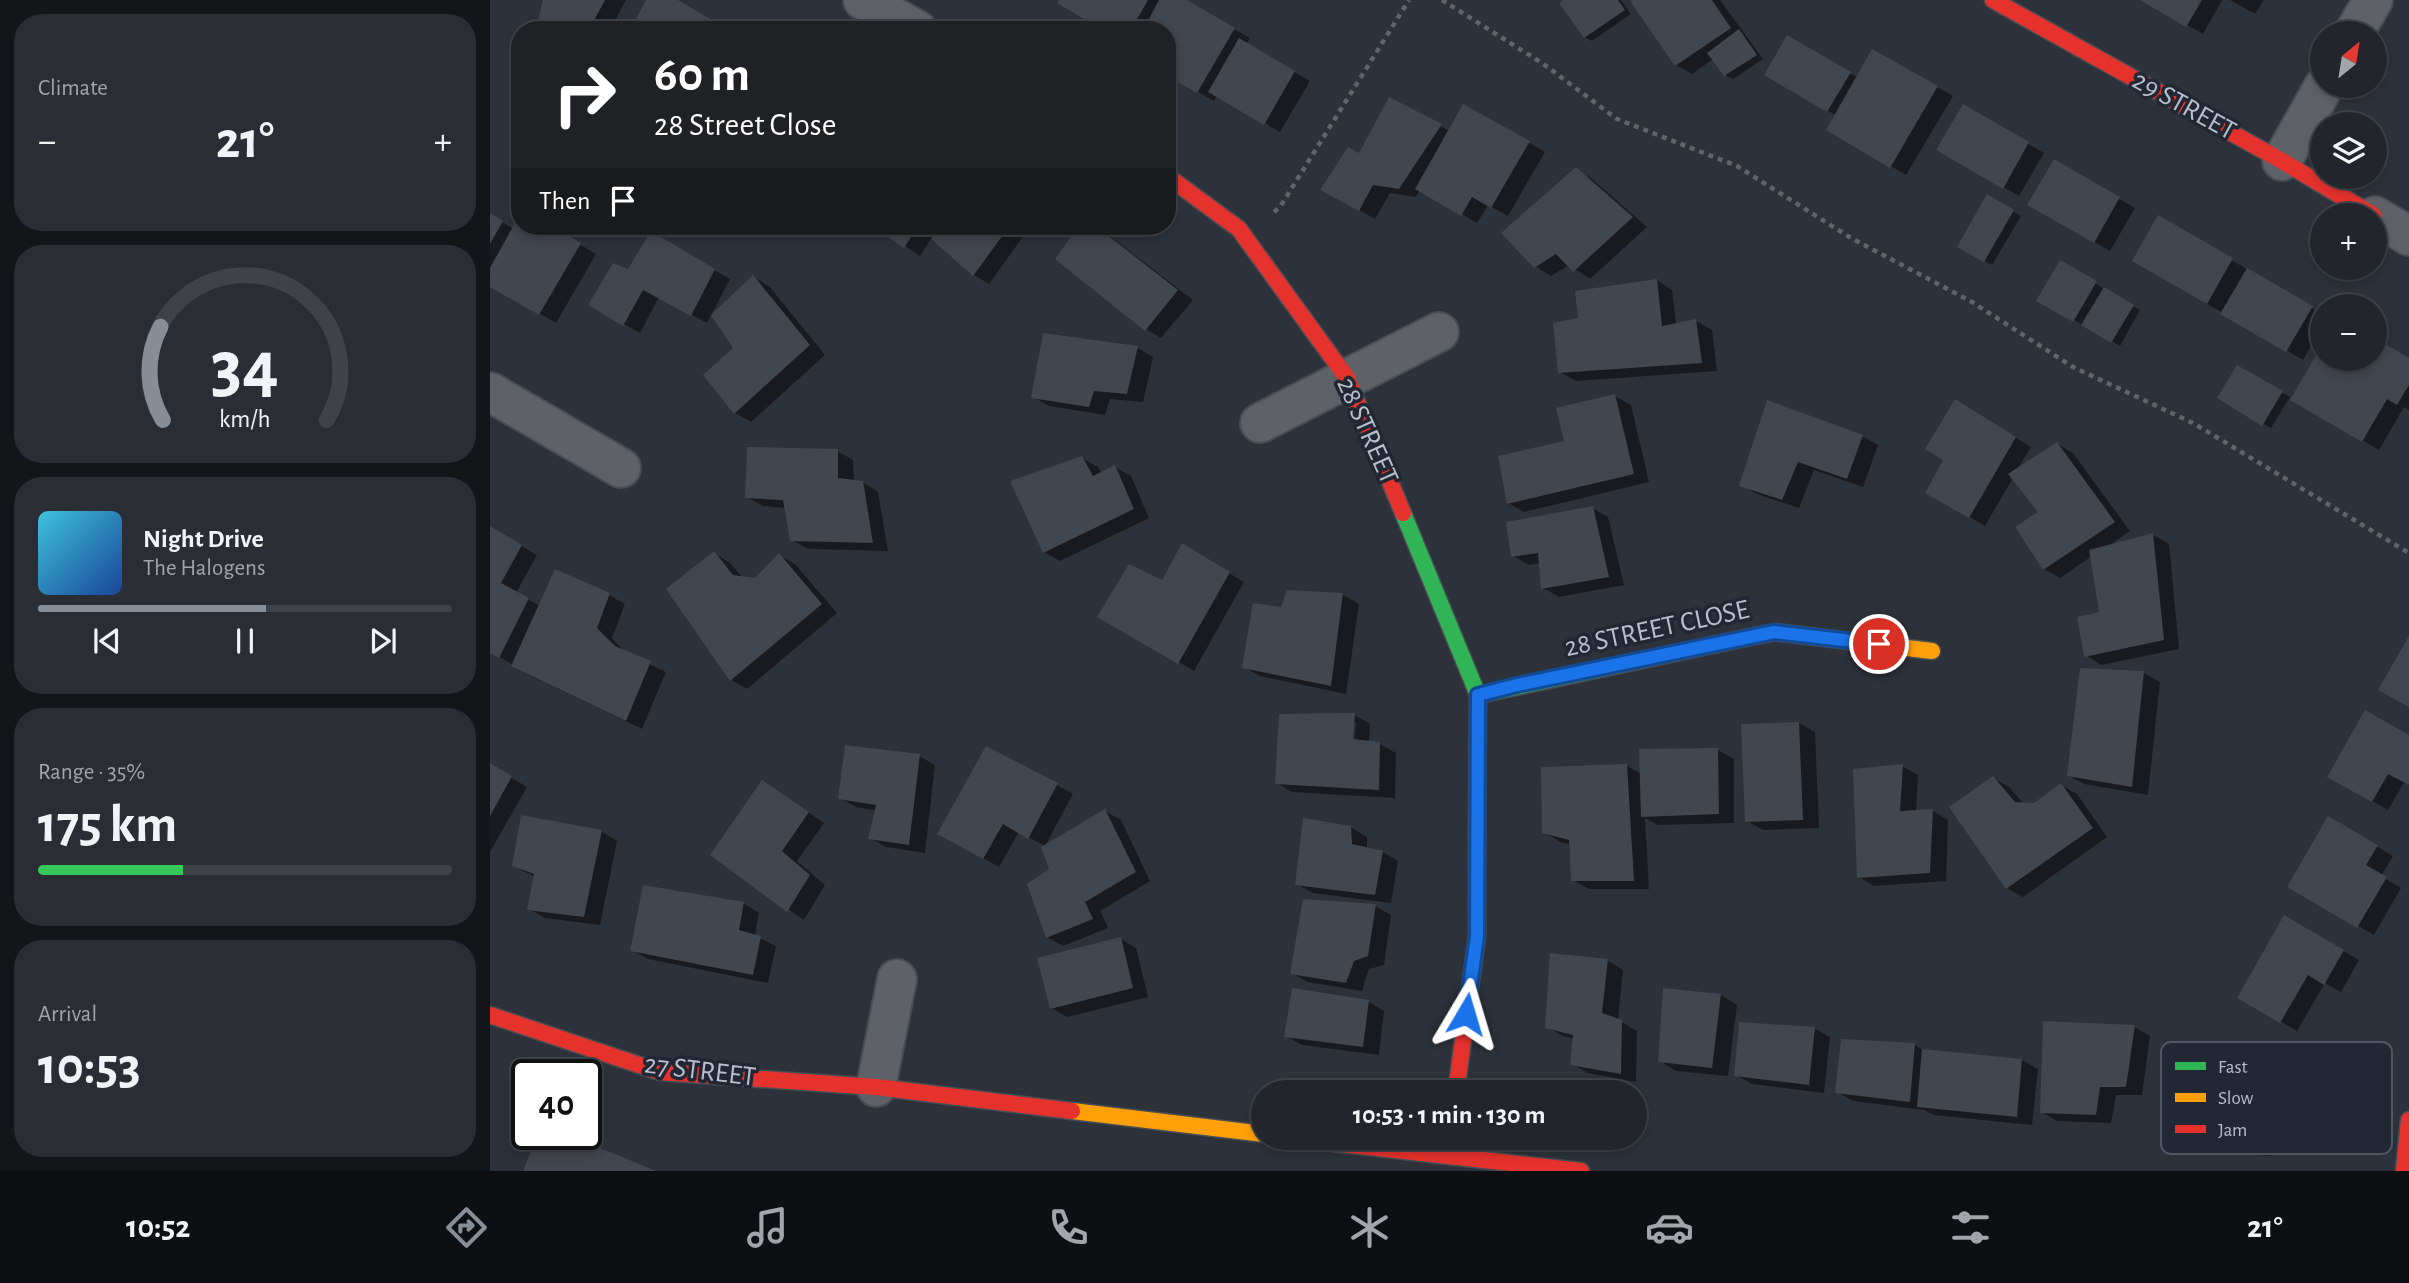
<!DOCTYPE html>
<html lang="en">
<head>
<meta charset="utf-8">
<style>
	body { margin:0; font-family:"Alegreya Sans",sans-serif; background:#2a2e34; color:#f1f3f6; height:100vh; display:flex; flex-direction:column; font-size:26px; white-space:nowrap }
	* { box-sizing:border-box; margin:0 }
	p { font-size:23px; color:#a2a5a9 }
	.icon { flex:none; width:38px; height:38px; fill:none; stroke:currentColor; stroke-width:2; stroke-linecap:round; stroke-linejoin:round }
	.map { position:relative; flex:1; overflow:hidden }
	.sheet { display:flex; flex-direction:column; gap:14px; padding:14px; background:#131518; width:490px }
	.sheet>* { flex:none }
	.guide { position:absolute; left:21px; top:21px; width:665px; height:214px; border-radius:28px; box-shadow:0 4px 10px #0003,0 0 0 2px #3f4348; background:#202124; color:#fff; overflow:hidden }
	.needle { width:46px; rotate:30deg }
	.fabs { position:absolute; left:1820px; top:21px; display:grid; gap:14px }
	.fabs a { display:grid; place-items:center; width:77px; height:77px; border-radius:50%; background:#22262c; box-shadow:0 4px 10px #0003,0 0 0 2px #3f4348; font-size:35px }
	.speed { position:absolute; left:21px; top:1059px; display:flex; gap:14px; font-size:35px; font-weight:700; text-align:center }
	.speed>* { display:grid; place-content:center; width:91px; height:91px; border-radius:50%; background:#22262c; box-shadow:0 4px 10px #0003,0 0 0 2px #3f4348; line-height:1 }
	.speed .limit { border:4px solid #111; border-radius:10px; background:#fff; color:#111 }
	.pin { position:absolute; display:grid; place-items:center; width:60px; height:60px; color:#fff; margin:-30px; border:4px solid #fff; border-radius:50%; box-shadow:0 2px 7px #0007 }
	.me { position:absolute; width:77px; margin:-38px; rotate:7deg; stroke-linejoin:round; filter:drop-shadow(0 0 5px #0008) }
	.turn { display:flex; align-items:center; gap:24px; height:147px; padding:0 28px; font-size:32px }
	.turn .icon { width:91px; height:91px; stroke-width:2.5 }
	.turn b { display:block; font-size:49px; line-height:60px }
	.then { display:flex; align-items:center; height:66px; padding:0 28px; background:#0003; gap:14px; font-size:26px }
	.big { font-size:52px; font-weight:700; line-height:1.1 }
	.sheet .tile { flex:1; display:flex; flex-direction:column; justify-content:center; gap:10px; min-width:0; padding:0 24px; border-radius:28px; background:#2a2e34 }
	.sheet .dial { align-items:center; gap:0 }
	.dial svg { height:182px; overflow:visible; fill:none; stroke:#3f4348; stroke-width:7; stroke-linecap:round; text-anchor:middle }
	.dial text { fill:#f1f3f6; stroke:none }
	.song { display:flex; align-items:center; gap:21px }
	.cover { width:84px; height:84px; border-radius:10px; background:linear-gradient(135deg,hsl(190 70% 55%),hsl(220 70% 35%)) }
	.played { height:7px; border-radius:4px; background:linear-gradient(90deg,#888e97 55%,#3f4348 55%) }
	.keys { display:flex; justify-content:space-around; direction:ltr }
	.heat { display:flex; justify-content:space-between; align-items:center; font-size:38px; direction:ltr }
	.charge { height:10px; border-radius:5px; background:linear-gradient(90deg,#34c759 35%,#3f4348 0) }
	.trip { position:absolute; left:761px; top:1080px; width:396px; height:70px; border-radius:35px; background:#22262c; box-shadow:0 4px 10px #0003,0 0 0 2px #3f4348; font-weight:700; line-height:70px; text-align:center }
	.tab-bar { display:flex; height:112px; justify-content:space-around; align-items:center; background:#0e0f12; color:#a2a5a9 }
	.tab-bar .icon { width:49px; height:49px }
	.tab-bar .active { color:#888e97 }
	.tab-bar b { font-size:32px; color:#f1f3f6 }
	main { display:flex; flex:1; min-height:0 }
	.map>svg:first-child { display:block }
	.shadow { fill:#0007; fill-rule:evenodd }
	.building { fill:#42464e }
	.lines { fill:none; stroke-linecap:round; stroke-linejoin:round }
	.street-casing { stroke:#484d53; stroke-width:42 }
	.fast-casing { stroke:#484d53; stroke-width:19 }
	.slow-casing { stroke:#484d53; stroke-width:19 }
	.jam-casing { stroke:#484d53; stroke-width:19 }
	.path { stroke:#606469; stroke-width:4.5; stroke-dasharray:5 5; stroke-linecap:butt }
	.street { stroke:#5e6168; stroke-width:38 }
	.fast { stroke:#30b455; stroke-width:16 }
	.slow { stroke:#ff9f0a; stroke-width:16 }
	.jam { stroke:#e5322d; stroke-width:16 }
	.route-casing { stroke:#114b97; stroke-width:18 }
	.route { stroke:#1a73e8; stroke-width:12 }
	.labels { text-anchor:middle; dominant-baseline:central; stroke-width:7; stroke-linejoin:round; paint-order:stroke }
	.street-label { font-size:28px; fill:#b9bfc9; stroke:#212834 }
	.key { fill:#212834; stroke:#4f5561; stroke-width:2 }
	.key-label { font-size:19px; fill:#b9bfc9 }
</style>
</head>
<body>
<main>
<section class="sheet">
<div class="tile"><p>Climate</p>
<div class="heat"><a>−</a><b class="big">21°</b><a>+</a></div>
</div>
<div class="tile dial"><svg viewBox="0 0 100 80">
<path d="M14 69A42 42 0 1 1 86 69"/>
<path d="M14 69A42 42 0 0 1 13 28" stroke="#888e97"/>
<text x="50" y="56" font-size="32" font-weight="700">34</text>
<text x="50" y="72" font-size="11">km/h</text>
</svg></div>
<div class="tile">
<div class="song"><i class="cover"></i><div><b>Night Drive</b><p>The Halogens</p></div></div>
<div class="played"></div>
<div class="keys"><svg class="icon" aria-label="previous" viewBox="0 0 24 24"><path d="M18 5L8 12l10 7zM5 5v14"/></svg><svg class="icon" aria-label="pause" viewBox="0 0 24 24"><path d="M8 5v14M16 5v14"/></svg><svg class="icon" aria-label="next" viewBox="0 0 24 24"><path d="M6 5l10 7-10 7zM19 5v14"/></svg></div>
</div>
<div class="tile"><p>Range · 35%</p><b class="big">175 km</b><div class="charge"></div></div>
<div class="tile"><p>Arrival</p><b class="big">10:53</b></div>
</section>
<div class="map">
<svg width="1919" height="1171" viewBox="0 0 1919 1171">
	<rect width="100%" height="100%" fill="#2d323a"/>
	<g class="shadow">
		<polygon points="55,0 136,0 120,30 48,30"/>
		<polygon points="158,0 184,0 236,30 142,30"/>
		<polygon points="571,0 693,0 760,38 756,44 820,81 790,132 727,95 724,101 677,74 683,60 677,30 617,30"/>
		<polygon points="1076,0 1131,0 1141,14 1102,41 1095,37"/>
		<polygon points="1145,0 1230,0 1273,59 1243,79 1235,75 1223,59 1202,74 1186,65"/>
		<polygon points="1653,0 1732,0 1713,34"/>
		<polygon points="1740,0 1774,0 1765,14"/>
		<polygon points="1298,37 1368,78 1383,51 1463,96 1416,175 1339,130 1347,116 1276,75"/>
		<polygon points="900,100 960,131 974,106 1055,152 1018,216 998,205 987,223 930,190 926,197 900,193 885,219 848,198"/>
		<polygon points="1474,107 1554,153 1529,196 1449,150"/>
		<polygon points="1564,161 1645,208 1620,251 1539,204"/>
		<polygon points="1086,169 1102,179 1157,227 1100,279 1079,265 1061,276 1045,266"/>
		<polygon points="1498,197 1531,216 1502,265 1469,246"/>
		<polygon points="0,215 24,229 30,226 59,226 106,254 66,323 0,284"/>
		<polygon points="1669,217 1832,314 1832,326 1813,360 1644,261"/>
		<polygon points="385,226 450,226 445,233 447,234 454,226 529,226 525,230 532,238 499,284 484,275 442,237 430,256"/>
		<polygon points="591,226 607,226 611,229 703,300 671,338 656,329 568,259"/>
		<polygon points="161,234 240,279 217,323 169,297 150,333 100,305 139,271"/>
		<polygon points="1571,263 1650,310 1630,346 1549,300"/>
		<polygon points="263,277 279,286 335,355 261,422 245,413 245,348"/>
		<polygon points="1167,280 1182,290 1186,325 1206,321 1222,330 1227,371 1086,381 1070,372 1090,319"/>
		<polygon points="555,335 648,348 663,357 653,402 620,399 615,415 559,406 543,397"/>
		<polygon points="1885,340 1919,360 1919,410 1914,407 1889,450 1803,399 1832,348 1832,359 1855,359 1862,363 1864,359 1885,359"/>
		<polygon points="1748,367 1800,397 1781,428 1730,398"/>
		<polygon points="1125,396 1141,405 1159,482 1034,512 1018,503"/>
		<polygon points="1278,402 1372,436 1388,445 1373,487 1324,470 1309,508 1267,494 1251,485"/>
		<polygon points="1481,410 1541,447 1527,470 1568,444 1583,453 1640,531 1617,547 1663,535 1679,544 1689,649 1611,665 1596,655 1611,614 1602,556 1570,578 1554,569 1550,513 1523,478 1495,526 1437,492"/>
		<polygon points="347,451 363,460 364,481 372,482 388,492 398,551 318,549 302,540 296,508 273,506 257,497"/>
		<polygon points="592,458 608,467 612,474 625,467 641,476 659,518 570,561 554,552"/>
		<polygon points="1102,508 1118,517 1134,585 1069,597 1053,588 1050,563 1039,565 1023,556"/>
		<polygon points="0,528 47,555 26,593 50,606 119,595 135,604 122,638 136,653 176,672 152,729 39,675 0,651"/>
		<polygon points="693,545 754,582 704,671 610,616 673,582"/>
		<polygon points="224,553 240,563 253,578 266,580 289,555 305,564 347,613 257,689 241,680"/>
		<polygon points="798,592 853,595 869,604 856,694 770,676 754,667 792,609"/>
		<polygon points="1591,670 1654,673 1670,682 1658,795 1594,784 1578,775"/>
		<path d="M865,715L880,724L879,743L890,744L906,753L905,798L802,792L787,783ZM863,722H866L864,748H861Z"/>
		<polygon points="1309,723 1325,732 1329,828 1273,830 1257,821"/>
		<polygon points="1919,737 1919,783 1915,781 1898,810 1839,776"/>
		<polygon points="1228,750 1244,759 1244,823 1168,825 1155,818 1159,889 1099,889 1083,880 1081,844 1070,842 1054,832 1137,766 1152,774"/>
		<polygon points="429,756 445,765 435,853 396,847 380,838 387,811 366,807 350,798"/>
		<polygon points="0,765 37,787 0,852"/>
		<polygon points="1412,766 1428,775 1426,812 1443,811 1458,820 1456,881 1384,886 1369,877"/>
		<polygon points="1503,778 1519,787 1534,804 1545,805 1571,785 1587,794 1617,837 1533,897 1517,888"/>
		<polygon points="567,785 583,794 555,846 529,832 509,867 449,833"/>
		<polygon points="289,792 334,823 307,861 335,885 314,920 222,855"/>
		<polygon points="615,811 631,820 660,881 610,911 618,928 573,946 557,937 561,869"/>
		<polygon points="1839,819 1903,856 1891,876 1911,888 1884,935 1800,886"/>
		<polygon points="860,827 877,837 877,849 893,852 908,861 901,903 823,893 807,884"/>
		<polygon points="111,831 127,841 110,925 55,918 39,909 45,877 24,866"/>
		<polygon points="253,903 269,913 265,936 286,946 278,983 158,959 142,950"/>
		<polygon points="885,906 901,915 894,965 879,969 872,991 818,982 802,973"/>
		<polygon points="1795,918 1869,960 1851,992 1835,983 1807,1031 1749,997"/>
		<polygon points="631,939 646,948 658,997 577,1017 561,1008"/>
		<polygon points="1117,960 1133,970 1128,1020 1147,1031 1146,1082 1098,1073 1082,1064 1084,1039 1073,1036 1057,1027"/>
		<polygon points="1231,995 1247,1005 1238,1076 1186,1071 1170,1061"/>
		<polygon points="879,1002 894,1011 889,1055 812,1045 796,1036"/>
		<polygon points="1644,1027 1660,1036 1652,1095 1626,1095 1621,1123 1567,1121 1552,1112"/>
		<polygon points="1324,1028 1340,1037 1334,1093 1262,1084 1246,1075"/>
		<polygon points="1352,1041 1425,1045 1436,1052 1532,1060 1548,1069 1542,1125 1444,1115 1434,1110 1363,1101 1347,1092"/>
		<polygon points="1824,1053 1840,1062 1840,1099 1833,1130 1810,1145 1780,1156 1736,1153 1720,1144"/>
	</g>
	<g class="building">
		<polygon points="53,0 115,0 99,30 46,30"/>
		<polygon points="156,0 188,0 227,23 223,30 140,30"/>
		<polygon points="569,0 658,0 641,30 613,30 567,3"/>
		<polygon points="669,0 697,0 745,28 707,93 677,76 677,66 680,61 677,59 677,30 653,30"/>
		<polygon points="1073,0 1128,0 1135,10 1094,38 1069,3"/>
		<polygon points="1142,0 1222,0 1241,28 1185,66 1140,1"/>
		<polygon points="1650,0 1712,0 1696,27"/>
		<polygon points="1249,29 1267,55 1234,76 1217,53"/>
		<polygon points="1297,35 1361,72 1337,112 1274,75"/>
		<polygon points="749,38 805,71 774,125 718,92"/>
		<polygon points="1382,49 1448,86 1400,168 1336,130"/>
		<polygon points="899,97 952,124 909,189 883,185 869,211 830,190 858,147 869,153"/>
		<polygon points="973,104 1040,141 1001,208 982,197 971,216 925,189"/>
		<polygon points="1473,104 1539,142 1513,189 1446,150"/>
		<polygon points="1564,159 1630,197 1604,243 1537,205"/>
		<polygon points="1086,167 1143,217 1083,272 1066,254 1044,268 1011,233"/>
		<polygon points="1497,194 1524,210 1494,262 1467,247"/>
		<polygon points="0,213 13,221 0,244"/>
		<polygon points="30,214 30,226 62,226 91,243 49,315 0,287 0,268"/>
		<polygon points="1668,215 1743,258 1717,304 1642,261"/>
		<polygon points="382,226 428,226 414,248"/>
		<polygon points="452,226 515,226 518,228 483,276 441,239"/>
		<polygon points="589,226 606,226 688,290 655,331 565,259"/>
		<polygon points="161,231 225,269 201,316 153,290 133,326 98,305 123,263 138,269"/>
		<polygon points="1570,260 1607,281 1583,322 1546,301"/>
		<polygon points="1757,268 1823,306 1796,352 1730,314"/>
		<polygon points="263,275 320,345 244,414 213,375 243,348 221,315"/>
		<polygon points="1167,279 1172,326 1206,319 1212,363 1068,373 1063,323 1088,318 1085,291"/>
		<polygon points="1614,287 1644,305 1621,343 1591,325"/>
		<polygon points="553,333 648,346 637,394 604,391 599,407 541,398"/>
		<polygon points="1885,338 1919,358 1919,385 1907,405 1897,399 1872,442 1800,400 1832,345 1832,359 1885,359"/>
		<polygon points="1747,365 1793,391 1772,426 1727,398"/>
		<polygon points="1125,394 1144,474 1017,504 1008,456 1074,441 1066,408"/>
		<polygon points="1465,399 1526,437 1479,518 1435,493 1453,460 1435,449"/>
		<polygon points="1277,400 1373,435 1357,479 1308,462 1292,500 1249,486"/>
		<polygon points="1567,442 1625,522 1553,570 1525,527 1548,512 1518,474"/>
		<polygon points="257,447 348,449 348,478 373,481 383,543 300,541 293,500 255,498"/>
		<polygon points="592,456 603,476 625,465 644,509 553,553 520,481"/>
		<polygon points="1103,506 1119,577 1051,589 1048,553 1021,557 1016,522"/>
		<polygon points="0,526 32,545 11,583 39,598 9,658 0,653"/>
		<polygon points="1663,533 1674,640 1594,657 1587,617 1609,612 1599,550"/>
		<polygon points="692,543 740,572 688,664 607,617 639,564 672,580"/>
		<polygon points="224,551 243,575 265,578 289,553 332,604 240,681 176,589"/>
		<polygon points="65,569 120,593 107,628 125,646 161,661 136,721 21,666"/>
		<polygon points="797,590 853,593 841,686 752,668 763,603 791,607"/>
		<polygon points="1919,636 1919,707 1888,690"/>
		<polygon points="1590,668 1654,671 1642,787 1577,776"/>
		<polygon points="1875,710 1919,735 1919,785 1898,774 1882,802 1837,777"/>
		<polygon points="865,713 863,739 890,742 889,790 785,784 789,714"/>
		<polygon points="1309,722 1313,820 1255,822 1251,724"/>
		<polygon points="355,745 430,754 419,845 378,839 386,805 348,799"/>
		<polygon points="496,746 568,783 538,839 513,824 493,859 447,834"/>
		<polygon points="1228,748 1229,814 1151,817 1149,749"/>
		<polygon points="0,763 22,776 0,816"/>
		<polygon points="1137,764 1144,881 1081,881 1079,840 1052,833 1051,767"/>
		<polygon points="1413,764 1410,811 1443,809 1440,873 1367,878 1363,769"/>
		<polygon points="1503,776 1525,802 1544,803 1571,783 1603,828 1516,889 1459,807"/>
		<polygon points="272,780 319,812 292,851 320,875 297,912 220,855"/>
		<polygon points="615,809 646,872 595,902 603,919 556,938 537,884 559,869 551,847"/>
		<polygon points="31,815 112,830 94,917 37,910 44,874 22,866"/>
		<polygon points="1838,816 1888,845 1876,865 1897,877 1867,928 1797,887"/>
		<polygon points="813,818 861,826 862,844 893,851 885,895 805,885"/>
		<polygon points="153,885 254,902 249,930 271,936 263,975 140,951"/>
		<polygon points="813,899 886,904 878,956 864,961 856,983 800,974"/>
		<polygon points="1794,915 1854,950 1834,985 1818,975 1790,1023 1747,998"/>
		<polygon points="631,937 643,988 560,1009 547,958"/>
		<polygon points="1060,953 1118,959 1112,1013 1132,1020 1131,1074 1080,1065 1083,1035 1055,1028"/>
		<polygon points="802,988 879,1000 873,1047 794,1037"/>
		<polygon points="1173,988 1231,994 1222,1068 1168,1062"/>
		<polygon points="1553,1021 1645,1025 1636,1087 1610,1087 1606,1115 1550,1113"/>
		<polygon points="1249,1022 1325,1027 1319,1085 1244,1076"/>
		<polygon points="1351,1039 1425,1043 1420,1102 1345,1093"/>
		<polygon points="1432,1049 1532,1059 1527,1117 1427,1107"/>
		<polygon points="48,1134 76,1134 166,1171 33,1171"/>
	</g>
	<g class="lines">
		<g class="street-casing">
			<g id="street">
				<polyline points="373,0 427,30"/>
				<polyline points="1864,33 1883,0"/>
				<polyline points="1792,161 1834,86"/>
				<polyline points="1885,216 1919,236"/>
				<polyline points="0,392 131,468"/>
				<polyline points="770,423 949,332"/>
				<polyline points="386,1087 407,979"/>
			</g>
		</g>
		<g class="fast-casing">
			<g id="fast">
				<polyline points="913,513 988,695 987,832"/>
				<polyline points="988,695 1255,638"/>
			</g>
		</g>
		<g class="slow-casing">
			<g id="slow">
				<polyline points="1255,638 1285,632 1442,651"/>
				<polyline points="582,1111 774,1134"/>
			</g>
		</g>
		<g class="jam-casing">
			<g id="jam">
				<polyline points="1503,0 1792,161 1883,215"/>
				<polyline points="677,176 749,229 857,378 913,513"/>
				<polyline points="0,1015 170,1072 386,1087 582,1111"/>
				<polyline points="966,1092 987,936 987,832"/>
				<polyline points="799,1138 1091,1171"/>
				<polyline points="1914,1171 1919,1120"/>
			</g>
		</g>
		<g class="path">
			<polyline points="952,0 1052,63 1127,119 1247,166 1361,238 1482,302 1583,367 1703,423 1919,553"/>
			<polyline points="784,212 790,207 919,0"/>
		</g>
		<use href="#street" class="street"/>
		<use href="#fast" class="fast"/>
		<use href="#slow" class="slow"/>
		<use href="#jam" class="jam"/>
	</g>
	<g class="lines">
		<g class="route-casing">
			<polyline id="route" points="976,1014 987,936 988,695 1027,685 1284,632 1389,644"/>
		</g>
		<use href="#route" class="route"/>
	</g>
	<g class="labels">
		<g class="street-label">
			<text transform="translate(1694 106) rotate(29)">29 STREET</text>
			<text transform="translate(877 431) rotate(66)">28 STREET</text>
			<text transform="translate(1167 629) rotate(-12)">28 STREET CLOSE</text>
			<text transform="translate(210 1071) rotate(7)">27 STREET</text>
		</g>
	</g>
	<rect x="1671" y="1042" width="231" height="112" rx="10" class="key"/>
	<rect x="1685" y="1062" width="31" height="8" fill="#30b455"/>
	<rect x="1685" y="1093" width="31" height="9" fill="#ff9f0a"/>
	<rect x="1685" y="1125" width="31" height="8" fill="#e5322d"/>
	<g class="key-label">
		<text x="1728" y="1073">Fast</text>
		<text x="1728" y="1104">Slow</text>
		<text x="1728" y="1136">Jam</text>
	</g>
</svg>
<div class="fabs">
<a><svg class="needle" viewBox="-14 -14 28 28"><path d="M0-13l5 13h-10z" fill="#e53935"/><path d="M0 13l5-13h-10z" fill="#a2a5a9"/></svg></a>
<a><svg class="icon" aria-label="layers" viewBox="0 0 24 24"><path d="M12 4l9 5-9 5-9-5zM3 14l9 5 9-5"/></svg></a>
<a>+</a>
<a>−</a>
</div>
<div class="speed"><div class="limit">40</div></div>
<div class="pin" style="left:1389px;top:644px;background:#d93025"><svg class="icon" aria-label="arrive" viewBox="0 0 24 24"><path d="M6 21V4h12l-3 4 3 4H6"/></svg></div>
<svg class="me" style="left:976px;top:1014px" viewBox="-20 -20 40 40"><path d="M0-17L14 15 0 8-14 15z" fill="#1a73e8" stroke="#fff" stroke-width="4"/></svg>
<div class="trip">10:53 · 1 min · 130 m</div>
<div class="guide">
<div class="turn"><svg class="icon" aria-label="right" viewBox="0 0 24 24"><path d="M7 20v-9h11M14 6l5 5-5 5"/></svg><div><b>60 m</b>28 Street Close</div></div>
<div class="then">Then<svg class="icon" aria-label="arrive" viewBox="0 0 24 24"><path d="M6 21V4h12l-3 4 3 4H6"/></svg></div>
</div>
</div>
</main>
<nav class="tab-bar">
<b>10:52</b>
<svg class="icon active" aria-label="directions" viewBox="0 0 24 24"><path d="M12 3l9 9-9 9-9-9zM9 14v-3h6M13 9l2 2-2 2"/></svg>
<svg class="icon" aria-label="music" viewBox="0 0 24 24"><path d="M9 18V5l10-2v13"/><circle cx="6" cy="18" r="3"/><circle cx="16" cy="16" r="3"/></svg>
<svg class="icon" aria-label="phone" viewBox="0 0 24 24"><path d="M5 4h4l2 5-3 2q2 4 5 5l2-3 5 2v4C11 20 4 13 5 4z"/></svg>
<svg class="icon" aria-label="climate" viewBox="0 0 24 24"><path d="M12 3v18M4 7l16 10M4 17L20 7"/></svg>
<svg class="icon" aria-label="car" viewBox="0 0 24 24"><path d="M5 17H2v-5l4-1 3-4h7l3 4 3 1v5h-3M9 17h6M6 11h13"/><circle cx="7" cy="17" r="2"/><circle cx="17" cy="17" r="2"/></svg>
<svg class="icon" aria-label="filters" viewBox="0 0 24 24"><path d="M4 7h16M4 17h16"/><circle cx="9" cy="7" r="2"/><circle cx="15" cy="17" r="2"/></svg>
<b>21°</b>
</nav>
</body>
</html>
